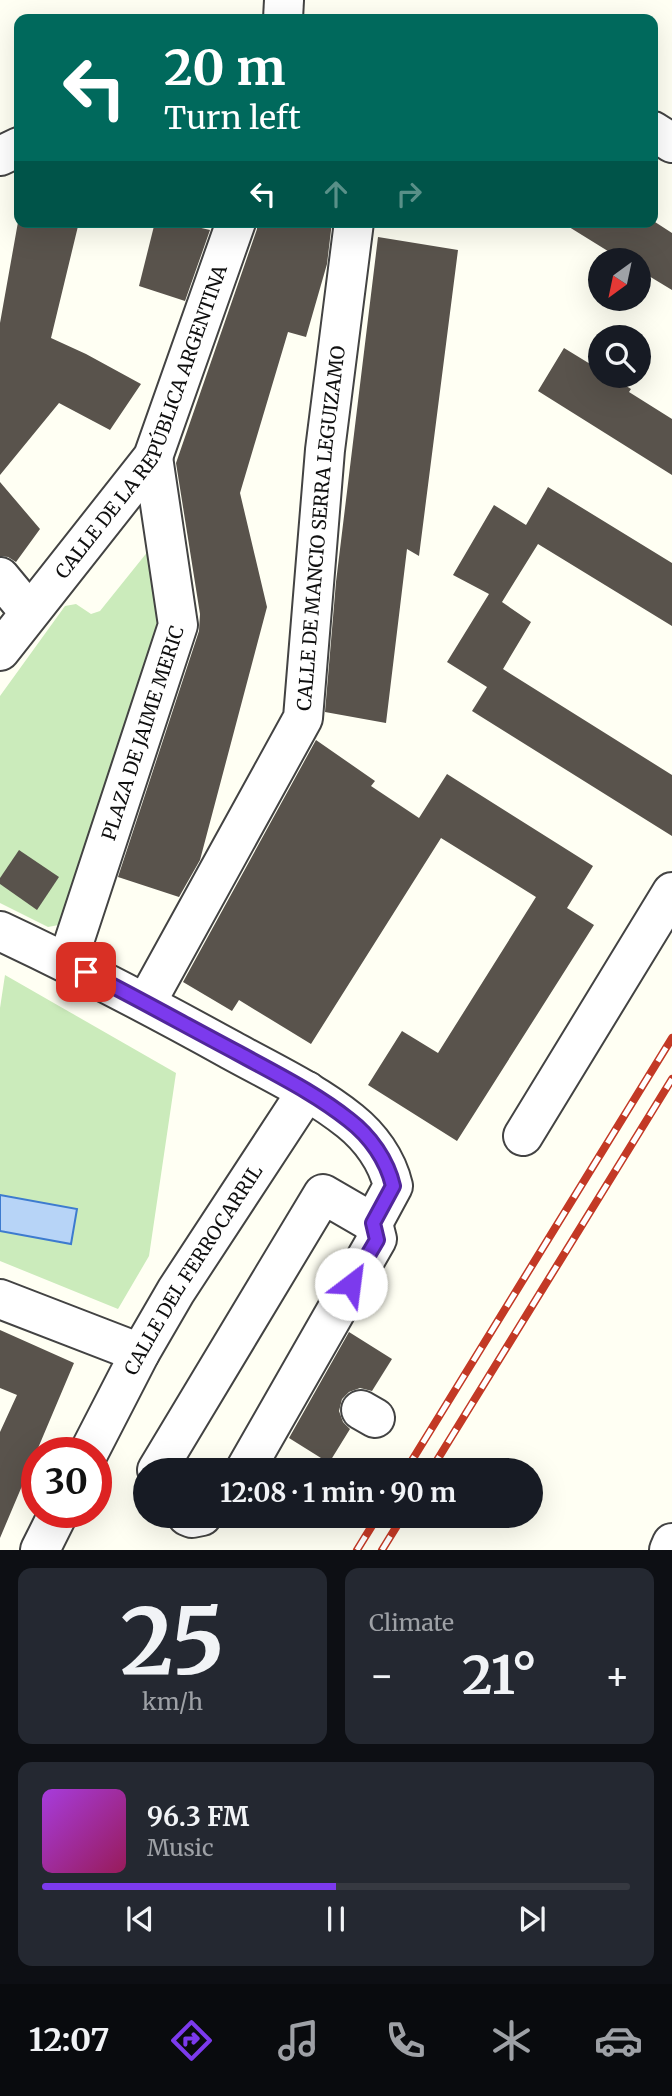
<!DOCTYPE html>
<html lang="en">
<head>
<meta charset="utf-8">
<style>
	body { margin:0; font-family:Merriweather,serif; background:#242831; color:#f1f3f6; height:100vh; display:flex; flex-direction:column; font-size:26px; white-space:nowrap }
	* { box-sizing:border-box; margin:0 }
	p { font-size:23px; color:#9ea1a6 }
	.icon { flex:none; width:38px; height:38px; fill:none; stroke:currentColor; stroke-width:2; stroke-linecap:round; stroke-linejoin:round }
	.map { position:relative; height:1550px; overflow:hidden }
	.sheet { display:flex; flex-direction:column; gap:18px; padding:18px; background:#0d0f14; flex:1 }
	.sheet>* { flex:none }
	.guide { position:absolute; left:14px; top:14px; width:644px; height:214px; border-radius:14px; box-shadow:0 7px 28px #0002; background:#00695c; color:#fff; overflow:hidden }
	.needle { width:46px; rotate:213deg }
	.controls { position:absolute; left:588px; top:248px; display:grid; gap:14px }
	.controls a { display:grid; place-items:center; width:63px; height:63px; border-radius:50%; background:#171b24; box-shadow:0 7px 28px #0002; font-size:35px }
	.speed { position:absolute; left:21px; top:1437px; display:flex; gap:14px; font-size:35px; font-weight:700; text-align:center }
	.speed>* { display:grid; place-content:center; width:91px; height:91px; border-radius:50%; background:#171b24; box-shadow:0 7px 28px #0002; line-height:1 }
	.speed .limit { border:10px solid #d22; background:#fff; color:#111 }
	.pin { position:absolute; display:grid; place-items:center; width:60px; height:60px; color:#fff; margin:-30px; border-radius:14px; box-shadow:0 4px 10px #0006 }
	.me { position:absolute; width:77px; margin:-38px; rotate:30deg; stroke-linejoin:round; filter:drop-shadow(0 0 5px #0008) }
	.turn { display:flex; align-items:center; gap:24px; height:147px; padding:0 35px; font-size:32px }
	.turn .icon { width:91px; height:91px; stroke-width:2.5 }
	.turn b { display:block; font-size:49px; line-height:60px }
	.lanes { display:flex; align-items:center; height:66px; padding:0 35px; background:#0003; justify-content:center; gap:35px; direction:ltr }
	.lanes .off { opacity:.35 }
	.big { font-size:52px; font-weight:700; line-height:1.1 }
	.sheet .tile { flex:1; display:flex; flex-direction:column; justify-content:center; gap:10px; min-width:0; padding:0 24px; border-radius:14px; background:#242831 }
	.sheet .dial { align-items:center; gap:0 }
	.dial b { font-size:91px; line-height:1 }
	.song { display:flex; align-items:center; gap:21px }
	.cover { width:84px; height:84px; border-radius:10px; background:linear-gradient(135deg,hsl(280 70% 55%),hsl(330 70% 35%)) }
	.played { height:7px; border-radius:4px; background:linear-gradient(90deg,#7c3aed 50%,#363941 50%) }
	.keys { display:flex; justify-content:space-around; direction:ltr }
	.heat { display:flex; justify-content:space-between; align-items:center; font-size:38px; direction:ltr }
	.sheet .tiles { flex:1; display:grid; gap:18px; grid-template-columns:1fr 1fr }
	.tile:last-child { grid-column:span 2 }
	.trip { position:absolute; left:133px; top:1458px; width:410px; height:70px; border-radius:35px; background:#171b24; box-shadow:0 7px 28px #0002; font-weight:700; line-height:70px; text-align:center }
	.tabs { display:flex; height:112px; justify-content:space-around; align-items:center; background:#090b0e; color:#9ea1a6 }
	.tabs .icon { width:49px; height:49px }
	.tabs .on { color:#7c3aed }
	.tabs b { font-size:32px; color:#f1f3f6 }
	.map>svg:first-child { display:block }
	.green { fill:#cbebbb }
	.water { fill:#b7d4f7; stroke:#3d7bcf; stroke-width:2 }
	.building { fill:#59534c }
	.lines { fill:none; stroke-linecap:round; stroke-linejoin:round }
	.minor-casing { stroke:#434343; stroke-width:42 }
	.minor { stroke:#fff; stroke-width:38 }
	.rail-casing { stroke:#c33925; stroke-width:8 }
	.rail { stroke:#fff; stroke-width:5; stroke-dasharray:16; stroke-linecap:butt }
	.route-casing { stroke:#51269a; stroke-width:18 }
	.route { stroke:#7c3aed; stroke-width:12 }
	.labels { text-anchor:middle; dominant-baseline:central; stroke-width:7; stroke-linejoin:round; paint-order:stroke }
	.street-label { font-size:19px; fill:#101010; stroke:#fff }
</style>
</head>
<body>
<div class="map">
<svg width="672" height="1550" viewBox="0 0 672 1550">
	<rect width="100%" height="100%" fill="#fffff3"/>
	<g class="green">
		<polygon points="149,550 167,626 64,924 48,927 0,903 0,696 65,606 76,604 91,614 100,611"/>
		<polygon points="5,975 176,1073 149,1256 118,1309 0,1261 0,1231 71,1244 76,1209 0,1195 0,1008"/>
	</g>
	<polygon class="water" points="0,1195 77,1209 71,1244 0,1231"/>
	<g class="building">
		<polygon points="18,222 79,222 51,338 86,354 141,384 110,430 59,403 0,475 0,323"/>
		<polygon points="155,222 198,222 197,227 210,230 185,301 139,286"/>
		<polygon points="257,222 332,222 327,264 306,337 288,332 240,493 267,607 200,860 179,897 118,877 199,631 200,614 176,463 257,229"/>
		<polygon points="561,222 655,222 672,233 672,290 639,270 639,261 624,261"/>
		<polygon points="378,237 458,250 419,556 407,549 386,723 325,712 336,582"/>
		<polygon points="564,348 600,370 600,376 610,376 631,389 629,392 672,419 672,475 538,391"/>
		<polygon points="0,482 40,529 16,562 8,557 0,556"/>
		<polygon points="548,487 672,563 672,626 538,544 502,602 531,622 503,669 672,775 672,836 472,711 487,687 447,662 489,594 453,575 494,505 526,525"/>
		<polygon points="316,740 375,781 371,786 419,818 447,774 593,866 567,908 594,925 457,1141 368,1085 402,1031 438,1053 536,897 441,838 311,1044 239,1000 232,1011 183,982"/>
		<polygon points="19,850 59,877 37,910 0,884 0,878"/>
		<polygon points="0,1330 74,1363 0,1538 0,1432 17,1395 0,1388"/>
		<polygon points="349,1332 392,1359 372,1391 360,1388 349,1392 342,1399 339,1411 343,1422 350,1429 329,1463 289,1438"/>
	</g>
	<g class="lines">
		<g class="minor-casing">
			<g id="minor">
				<polyline points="283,19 284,0"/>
				<polyline points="653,131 672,143"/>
				<polyline points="0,156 19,147"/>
				<polyline points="0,577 29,612"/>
				<path id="s1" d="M0,651L153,457L236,222"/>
				<path d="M0,931C79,968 155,1008 231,1050C271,1072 314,1092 350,1121C370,1137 387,1160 393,1186L373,1223L323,1194L157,1470"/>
				<path id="s2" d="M67,963L178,625L153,457"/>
				<path id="s3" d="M146,1003L303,718L325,450L354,222"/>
				<polyline points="523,1136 672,892"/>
				<polyline points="0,1299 140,1353"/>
				<polyline points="361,1410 375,1418"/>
				<path id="s4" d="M89,1452L140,1353L176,1291L307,1091"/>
				<polyline points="245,1470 377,1239 373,1223"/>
				<polyline points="187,1516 192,1518 202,1516"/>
				<polyline points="40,1550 59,1512"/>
				<polyline points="669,1550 672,1543"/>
			</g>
		</g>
		<use href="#minor" class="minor"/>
		<g class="rail-casing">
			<g id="rail">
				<polyline points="406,1470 672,1038"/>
				<polyline points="431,1470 672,1079"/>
				<polyline points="357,1550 378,1516"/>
				<polyline points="382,1550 403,1516"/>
			</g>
		</g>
		<use href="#rail" class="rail"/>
	</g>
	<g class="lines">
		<g class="route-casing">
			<path id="route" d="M86,972C137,998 187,1026 238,1053C276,1074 315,1093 349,1120C370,1136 387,1160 393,1186L373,1223L377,1240L351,1284"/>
		</g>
		<use href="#route" class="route"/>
	</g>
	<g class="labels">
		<g class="street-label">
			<text stroke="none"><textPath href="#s1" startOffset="273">CALLE DE LA REPÚBLICA ARGENTINA</textPath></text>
			<text stroke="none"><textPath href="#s3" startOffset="516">CALLE DE MANCIO SERRA LEGUIZAMO</textPath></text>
			<text stroke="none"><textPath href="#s2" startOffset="242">PLAZA DE JAIME MERIC</textPath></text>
			<text stroke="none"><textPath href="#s4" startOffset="210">CALLE DEL FERROCARRIL</textPath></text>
		</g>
	</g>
</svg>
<div class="controls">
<a><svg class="needle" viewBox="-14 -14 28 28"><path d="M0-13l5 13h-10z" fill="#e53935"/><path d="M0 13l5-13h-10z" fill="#9ea1a6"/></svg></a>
<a><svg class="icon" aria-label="search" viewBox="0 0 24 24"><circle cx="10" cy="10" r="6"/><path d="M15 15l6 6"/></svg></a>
</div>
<div class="speed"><div class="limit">30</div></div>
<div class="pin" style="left:86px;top:972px;background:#d93025"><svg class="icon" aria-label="arrive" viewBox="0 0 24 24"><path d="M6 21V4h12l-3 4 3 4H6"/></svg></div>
<svg class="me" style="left:351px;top:1284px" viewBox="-20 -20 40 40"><circle r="19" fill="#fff"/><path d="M0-13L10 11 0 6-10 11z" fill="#7c3aed"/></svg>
<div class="trip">12:08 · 1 min · 90 m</div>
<div class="guide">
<div class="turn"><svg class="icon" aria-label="left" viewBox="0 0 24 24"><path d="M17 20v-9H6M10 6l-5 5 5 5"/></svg><div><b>20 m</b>Turn left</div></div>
<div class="lanes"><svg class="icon" aria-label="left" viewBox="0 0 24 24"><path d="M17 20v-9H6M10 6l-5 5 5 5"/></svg><svg class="icon off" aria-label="ahead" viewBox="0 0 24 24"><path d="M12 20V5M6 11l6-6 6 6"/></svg><svg class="icon off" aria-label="right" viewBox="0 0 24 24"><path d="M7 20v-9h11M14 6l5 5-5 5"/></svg></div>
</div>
</div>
<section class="sheet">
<div class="tiles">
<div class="tile dial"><b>25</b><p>km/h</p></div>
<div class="tile"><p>Climate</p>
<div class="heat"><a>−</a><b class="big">21°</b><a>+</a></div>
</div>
<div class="tile">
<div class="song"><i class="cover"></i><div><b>96.3 FM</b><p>Music</p></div></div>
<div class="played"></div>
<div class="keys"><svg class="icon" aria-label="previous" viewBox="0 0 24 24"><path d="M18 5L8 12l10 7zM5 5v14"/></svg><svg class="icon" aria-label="pause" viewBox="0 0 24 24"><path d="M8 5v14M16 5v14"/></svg><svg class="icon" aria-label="next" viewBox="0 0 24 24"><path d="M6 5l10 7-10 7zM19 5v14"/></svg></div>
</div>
</div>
</section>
<nav class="tabs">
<b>12:07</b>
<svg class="icon on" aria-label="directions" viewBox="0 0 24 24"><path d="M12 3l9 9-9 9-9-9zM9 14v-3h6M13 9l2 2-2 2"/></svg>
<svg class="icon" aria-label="music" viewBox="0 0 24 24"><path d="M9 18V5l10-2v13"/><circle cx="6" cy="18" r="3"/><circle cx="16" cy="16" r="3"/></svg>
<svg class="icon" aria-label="phone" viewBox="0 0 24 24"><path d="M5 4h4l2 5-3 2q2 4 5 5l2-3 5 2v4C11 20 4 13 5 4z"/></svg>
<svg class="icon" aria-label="climate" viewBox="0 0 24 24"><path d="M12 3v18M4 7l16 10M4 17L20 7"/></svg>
<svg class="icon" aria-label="car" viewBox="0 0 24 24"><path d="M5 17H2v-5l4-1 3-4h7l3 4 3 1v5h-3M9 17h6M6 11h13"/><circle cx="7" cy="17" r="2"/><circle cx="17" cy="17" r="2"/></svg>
</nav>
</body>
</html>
